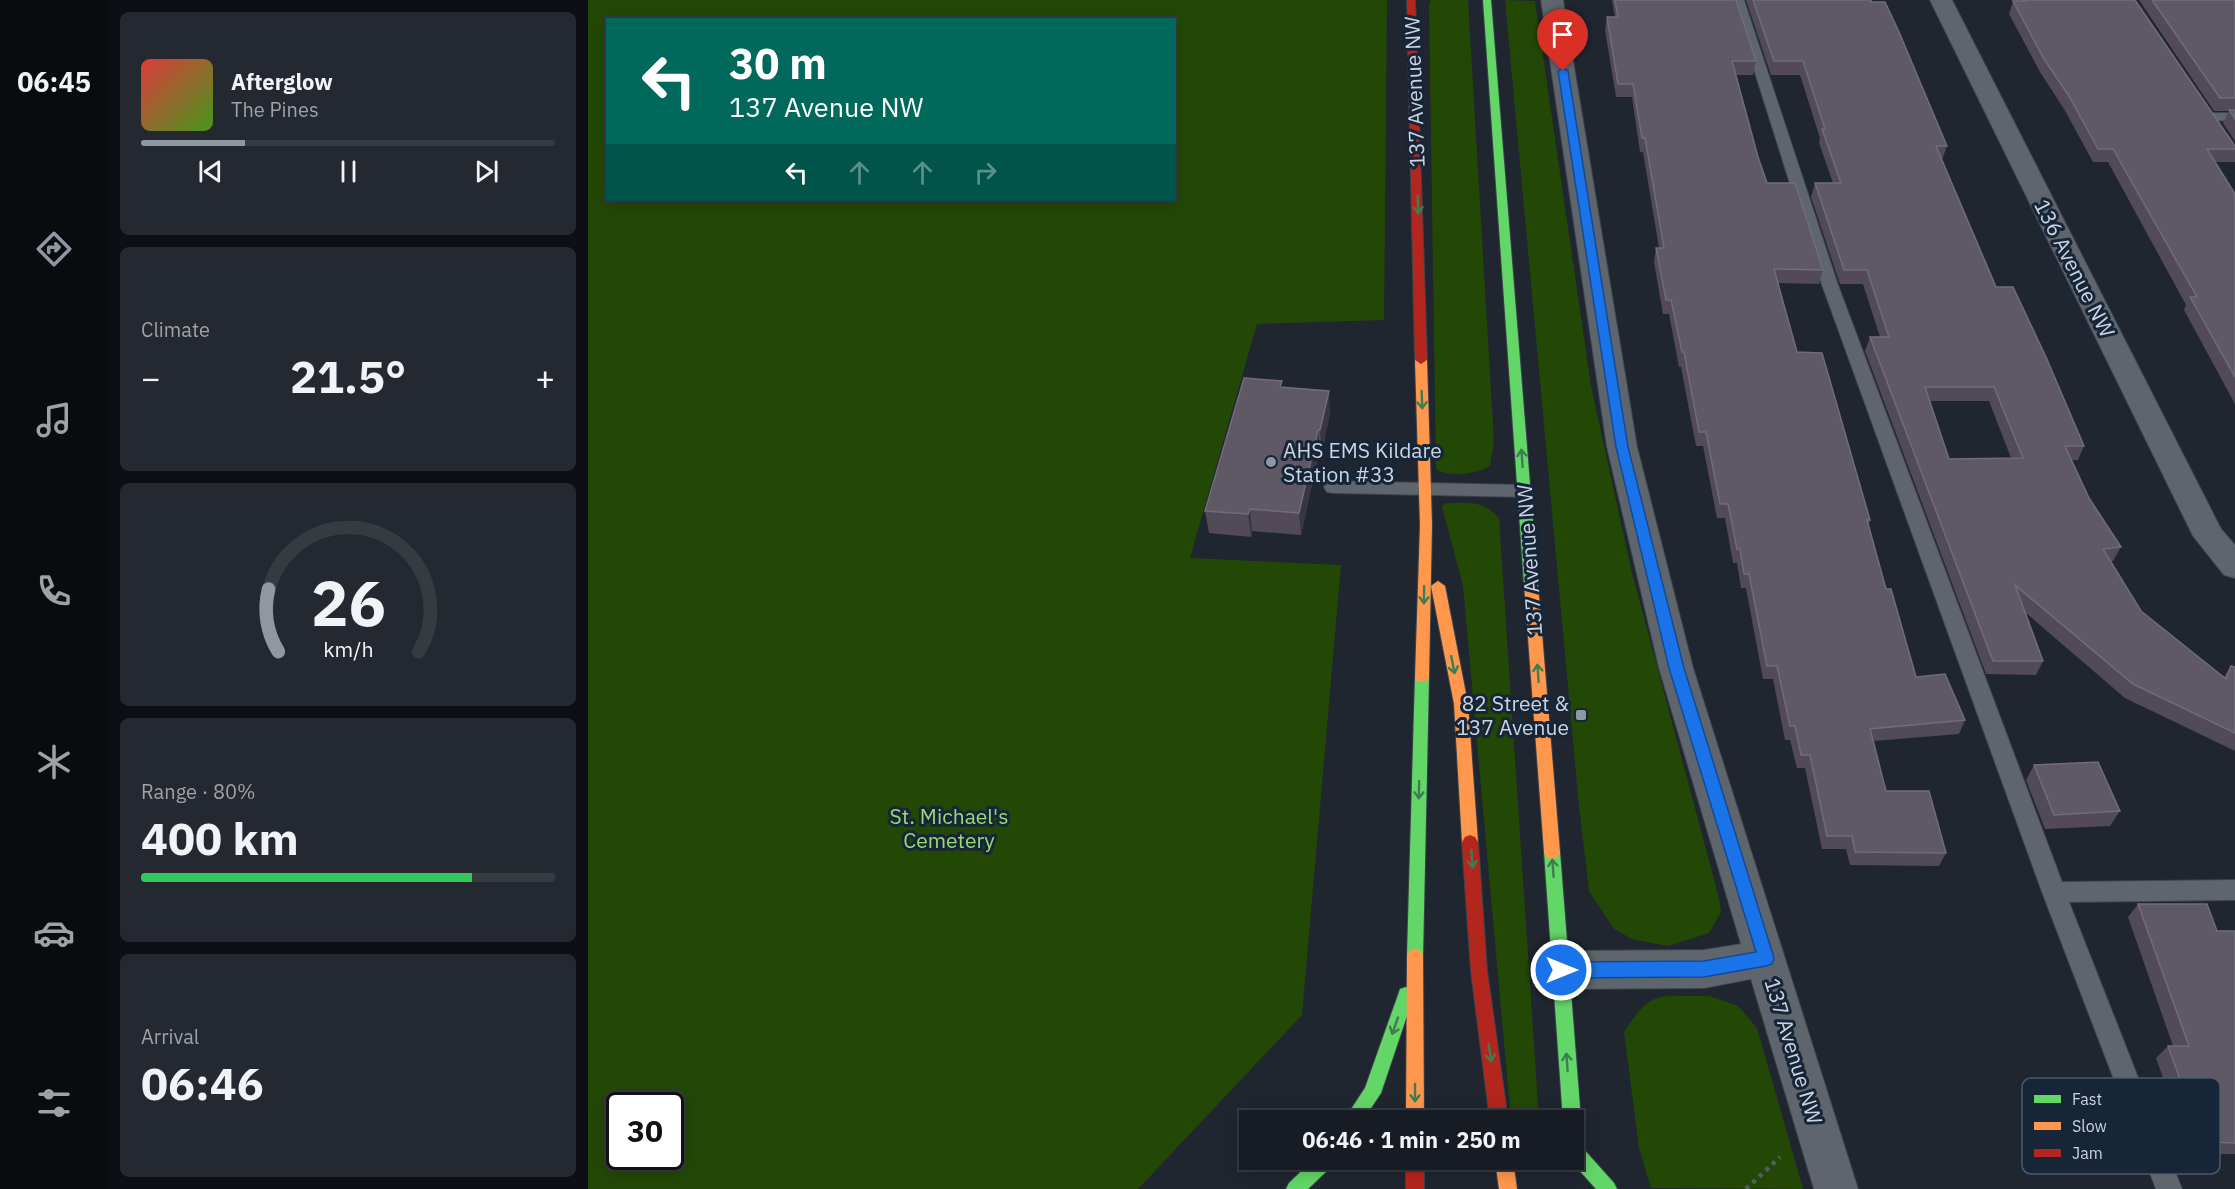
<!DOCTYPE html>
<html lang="en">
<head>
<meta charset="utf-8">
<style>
	body { margin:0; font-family:"IBM Plex Sans",sans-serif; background:#242931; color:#f1f3f6; height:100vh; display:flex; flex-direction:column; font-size:22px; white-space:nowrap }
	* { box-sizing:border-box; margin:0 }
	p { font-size:20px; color:#9ea1a6 }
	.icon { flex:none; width:33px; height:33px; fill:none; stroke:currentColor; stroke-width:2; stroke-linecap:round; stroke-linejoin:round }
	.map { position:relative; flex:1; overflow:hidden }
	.panel { display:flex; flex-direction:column; gap:12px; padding:12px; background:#0d0f14; width:480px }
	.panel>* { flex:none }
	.banner { position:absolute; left:18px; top:18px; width:570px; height:183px; border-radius:0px; box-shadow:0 3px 15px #0003,0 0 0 2px #363a41; background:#00695c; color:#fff; overflow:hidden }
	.speed { position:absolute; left:18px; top:1092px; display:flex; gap:12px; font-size:30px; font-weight:700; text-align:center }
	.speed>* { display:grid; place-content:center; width:78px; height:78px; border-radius:50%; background:#171c24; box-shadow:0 3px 15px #0003,0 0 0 2px #363a41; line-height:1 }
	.speed .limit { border:3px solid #111; border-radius:9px; background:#fff; color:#111 }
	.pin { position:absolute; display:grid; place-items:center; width:51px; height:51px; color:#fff; margin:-62px -26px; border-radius:50% 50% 50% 0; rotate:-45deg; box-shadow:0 0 6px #0007 }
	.pin .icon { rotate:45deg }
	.me { position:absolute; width:66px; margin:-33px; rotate:90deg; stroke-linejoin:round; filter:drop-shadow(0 0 4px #0008) }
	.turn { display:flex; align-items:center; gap:21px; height:126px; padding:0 24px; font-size:27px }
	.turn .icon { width:78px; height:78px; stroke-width:2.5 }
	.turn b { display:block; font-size:42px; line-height:51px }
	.lanes { display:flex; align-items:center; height:57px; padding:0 24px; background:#0003; justify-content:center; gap:30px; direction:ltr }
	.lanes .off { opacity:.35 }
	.big { font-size:45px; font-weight:800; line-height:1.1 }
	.panel .widget { flex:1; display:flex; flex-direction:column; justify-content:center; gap:9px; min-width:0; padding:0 21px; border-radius:9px; background:#242931 }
	.panel .dial { align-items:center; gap:0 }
	.dial svg { height:156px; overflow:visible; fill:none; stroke:#363a41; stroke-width:7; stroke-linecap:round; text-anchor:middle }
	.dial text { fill:#f1f3f6; stroke:none }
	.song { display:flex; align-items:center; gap:18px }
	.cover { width:72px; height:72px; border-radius:9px; background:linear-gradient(135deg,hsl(0 70% 55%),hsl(100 70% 35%)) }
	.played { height:6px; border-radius:3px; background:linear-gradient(90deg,#8f97a3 25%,#363a41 25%) }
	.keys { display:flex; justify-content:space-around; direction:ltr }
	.heat { display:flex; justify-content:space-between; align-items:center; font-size:33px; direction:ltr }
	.charge { height:9px; border-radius:4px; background:linear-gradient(90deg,#34c759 80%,#363a41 0) }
	.trip { position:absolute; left:651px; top:1110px; width:345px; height:60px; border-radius:0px; background:#171c24; box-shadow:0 3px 15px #0003,0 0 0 2px #363a41; font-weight:800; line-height:60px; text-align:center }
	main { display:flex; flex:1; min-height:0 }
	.tab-bar { display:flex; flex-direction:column; width:108px; justify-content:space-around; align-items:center; background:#090b0e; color:#9ea1a6 }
	.tab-bar .icon { width:42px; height:42px }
	.tab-bar .selected { color:#8f97a3 }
	.tab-bar b { font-size:27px; color:#f1f3f6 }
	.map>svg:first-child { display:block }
	.green { fill:#234806; fill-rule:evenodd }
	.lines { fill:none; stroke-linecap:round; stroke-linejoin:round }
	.lane-casing { stroke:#3d434c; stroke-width:2 }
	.street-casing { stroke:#3d434c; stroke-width:2 }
	.fast-casing { stroke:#3d434c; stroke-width:2 }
	.slow-casing { stroke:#3d434c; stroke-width:2 }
	.jam-casing { stroke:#3d434c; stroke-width:2 }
	.path { stroke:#565c64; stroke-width:4.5; stroke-dasharray:4 5; stroke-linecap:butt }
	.lane { fill:#5f656c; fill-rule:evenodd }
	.street { fill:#5f656c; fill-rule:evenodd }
	.fast { fill:#63d668; fill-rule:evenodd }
	.slow { fill:#ff974d; fill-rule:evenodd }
	.jam { fill:#b3261e; fill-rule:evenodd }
	.wall { fill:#524a56; fill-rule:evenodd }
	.shaded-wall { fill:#383641 }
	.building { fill:#5f5965; stroke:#706c79; stroke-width:1.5; fill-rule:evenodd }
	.oneway { stroke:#3d7e50 }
	.route { fill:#1a73e8; stroke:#114b97; stroke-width:1.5 }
	.poi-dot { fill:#8f97a3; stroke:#172538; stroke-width:2 }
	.labels { text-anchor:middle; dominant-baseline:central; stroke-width:6; stroke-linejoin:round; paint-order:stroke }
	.street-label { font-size:21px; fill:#cbd4e1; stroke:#172538 }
	.poi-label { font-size:21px; fill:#cbd4e1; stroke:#172538; text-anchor:start }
	.park-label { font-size:21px; fill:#9ada72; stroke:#172538 }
	.key { fill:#172538; stroke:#4d5a6b; stroke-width:1.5 }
	.key-label { font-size:16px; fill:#cbd4e1 }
</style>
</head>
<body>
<main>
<nav class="tab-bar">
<b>06:45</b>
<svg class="icon selected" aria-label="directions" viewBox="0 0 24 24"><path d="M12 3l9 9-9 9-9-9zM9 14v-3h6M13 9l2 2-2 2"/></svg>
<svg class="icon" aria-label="music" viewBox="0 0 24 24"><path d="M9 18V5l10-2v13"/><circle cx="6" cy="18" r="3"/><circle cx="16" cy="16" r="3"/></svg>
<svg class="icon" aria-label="phone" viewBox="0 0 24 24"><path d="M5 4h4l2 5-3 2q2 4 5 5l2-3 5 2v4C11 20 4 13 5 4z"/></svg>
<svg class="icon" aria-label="climate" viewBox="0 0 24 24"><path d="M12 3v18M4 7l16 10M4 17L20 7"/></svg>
<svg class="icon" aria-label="car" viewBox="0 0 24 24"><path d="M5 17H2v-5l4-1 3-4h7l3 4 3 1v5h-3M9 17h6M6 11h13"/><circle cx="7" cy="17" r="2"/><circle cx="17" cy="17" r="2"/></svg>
<svg class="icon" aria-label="filters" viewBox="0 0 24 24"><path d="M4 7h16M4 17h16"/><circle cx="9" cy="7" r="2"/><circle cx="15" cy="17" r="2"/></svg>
</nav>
<section class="panel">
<div class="widget">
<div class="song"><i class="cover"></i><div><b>Afterglow</b><p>The Pines</p></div></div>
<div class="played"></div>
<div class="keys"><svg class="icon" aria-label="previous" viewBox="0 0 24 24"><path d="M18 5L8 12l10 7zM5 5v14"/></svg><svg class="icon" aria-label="pause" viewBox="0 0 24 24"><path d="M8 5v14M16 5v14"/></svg><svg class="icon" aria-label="next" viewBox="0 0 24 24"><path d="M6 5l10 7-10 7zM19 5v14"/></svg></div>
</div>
<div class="widget"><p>Climate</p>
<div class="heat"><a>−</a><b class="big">21.5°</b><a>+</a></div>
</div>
<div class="widget dial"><svg viewBox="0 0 100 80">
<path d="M14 69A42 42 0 1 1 86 69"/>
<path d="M14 69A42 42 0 0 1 9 37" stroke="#8f97a3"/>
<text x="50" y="56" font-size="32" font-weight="700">26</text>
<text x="50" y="72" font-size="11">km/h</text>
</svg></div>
<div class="widget"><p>Range · 80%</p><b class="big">400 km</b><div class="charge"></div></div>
<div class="widget"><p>Arrival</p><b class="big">06:46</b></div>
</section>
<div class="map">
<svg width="1647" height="1189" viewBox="0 0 1647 1189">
	<rect width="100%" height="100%" fill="#1f2630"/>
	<g class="green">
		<path d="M0,0H799L796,320L669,324L602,558L753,565L714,1015L550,1189H0ZM20,20H586V200H20ZM32,1106H82V1156H32Z"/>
		<path d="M843,0H880L906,442L902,466C889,474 861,478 848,469L841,5Z"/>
		<polygon points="917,0 947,1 1003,386 1043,569 1131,898 1133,912 1121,933 1080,946 1044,939 1026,929 1001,891 991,806"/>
		<path d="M859,503C882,503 894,500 911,518L951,1120H923L875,586L854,506Z"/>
		<path d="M1121,996L1150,1006L1169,1028L1215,1189L1063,1188L1051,1148L1036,1032C1065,987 1072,997 1121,996Z"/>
	</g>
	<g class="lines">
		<g class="lane-casing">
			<g id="lane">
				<polygon points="1144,0 1156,0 1250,285 1474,882 1647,880 1647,900 1481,902 1594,1189 1568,1189 1454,892 1234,285"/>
				<polygon points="1621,113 1647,113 1647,121 1616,120 1614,117 1616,114"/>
				<polygon points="745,481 936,485 942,486 945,491 942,496 936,497 745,493 739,492 736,487 739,482"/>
			</g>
		</g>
		<g class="street-casing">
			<g id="street">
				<polygon points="953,0 975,0 1049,447 1105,668 1270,1189 1226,1189 1163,979 1116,988 973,989 959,983 953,970 959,957 973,951 1116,950 1153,944 1071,668 1019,447"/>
				<polygon points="1342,0 1364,0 1633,529 1647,545 1647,578 1636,575 1605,536"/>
			</g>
		</g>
		<g class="fast-casing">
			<g id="fast">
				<polygon points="895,0 903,0 950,584 943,589 936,584"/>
				<polygon points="834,671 839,673 841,677 835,956 833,961 827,964 821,961 819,956 827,677 829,673"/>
				<polygon points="964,845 970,847 972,852 993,1120 990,1126 986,1128 986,1120 975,1120 956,852 958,847"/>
				<polygon points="818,987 824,989 826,995 793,1093 775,1120 756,1120 777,1088 810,995 812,989"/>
				<polygon points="986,1142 992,1145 1026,1183 1029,1189 1008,1189 982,1160 986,1160"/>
				<polygon points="725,1160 747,1160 744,1166 720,1189 698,1189 701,1183"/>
			</g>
		</g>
		<g class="slow-casing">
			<g id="slow">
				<polygon points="833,356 839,360 844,525 841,677 839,681 829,681 827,677 832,525 827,360"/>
				<polygon points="943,579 950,584 972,852 970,857 964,859 958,857 956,852 936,584"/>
				<polygon points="850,581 857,586 880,704 890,842 887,847 882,849 877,847 874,842 866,704 843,586"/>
				<polygon points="827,948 833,951 835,956 836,1120 818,1120 819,956 821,951"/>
				<polygon points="907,1160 925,1160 929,1189 911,1189"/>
			</g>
		</g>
		<g class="jam-casing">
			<g id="jam">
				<polygon points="819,0 827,0 839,360 833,364 827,360"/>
				<polygon points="882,835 887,837 890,842 899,971 920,1120 902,1120 883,971 874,842 877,837"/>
				<rect x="818" y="1160" width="18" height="29"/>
			</g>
		</g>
		<polyline class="path" points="1158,1189 1192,1157"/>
		<use href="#lane" class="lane"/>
		<use href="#street" class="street"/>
		<use href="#fast" class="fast"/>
		<use href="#slow" class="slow"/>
		<use href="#jam" class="jam"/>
	</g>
	<g class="wall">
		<polygon points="1024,0 1148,0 1168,61 1165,75 1148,75 1170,157 1179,183 1235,270 1231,284 1190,283 1209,352 1282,520 1280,526 1298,589 1328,677 1377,720 1371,734 1286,741 1298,791 1358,853 1351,866 1262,865 1258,849 1234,849 1217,768 1209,768 1202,740 1197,740 1185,679 1175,679 1158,588 1153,588 1149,563 1145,563 1137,518 1129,518 1115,446 1108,446 1093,367 1091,367 1081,314 1075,314 1066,262 1068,248 1071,248 1055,152 1052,152 1044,97 1028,97 1017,30 1019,17 1027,17"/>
		<path d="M1158,0H1283L1359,146L1354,160L1408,287L1496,446L1490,460H1484L1501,498L1533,547L1525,561H1523L1553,611L1636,677L1643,666L1647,667V751L1537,698L1438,613L1455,661L1448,675L1398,674L1277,351L1282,337H1292L1275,284H1252L1223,197L1227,183H1245L1231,143L1232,138L1212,75H1183ZM1342,401H1401L1423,458L1361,459Z"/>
		<polygon points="1425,0 1547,0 1647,146 1647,162 1627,162 1647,194 1647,404 1596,310 1598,305 1520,162 1505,162 1476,109 1452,72 1421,14 1425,1 1426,1"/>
		<polygon points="1551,0 1647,0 1647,141 1635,123 1641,111 1626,111"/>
		<polygon points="694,387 742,413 734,453 731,452 713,535 664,531 663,537 621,533 617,511"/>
		<polygon points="1446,765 1532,811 1522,826 1457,829 1438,780"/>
		<polygon points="1550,904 1629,931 1647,931 1647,1154 1606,1154 1602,1140 1597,1140 1568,1058 1580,1046 1585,1046 1540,917"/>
	</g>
	<g class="shaded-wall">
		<polygon points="741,391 742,413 734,453 732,430"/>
		<polygon points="730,430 731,452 713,535 711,513"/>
		<polygon points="662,509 664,531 663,537 660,514"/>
	</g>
	<g class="building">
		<polygon points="1027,0 1148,0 1168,61 1144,61 1170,157 1179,183 1207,183 1235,270 1186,269 1209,352 1234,353 1282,520 1279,520 1298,589 1303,589 1328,677 1357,674 1377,720 1282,729 1298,791 1341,791 1358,853 1267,852 1264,836 1239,836 1222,755 1213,755 1207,726 1202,726 1189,666 1179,666 1161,574 1156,574 1152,549 1149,549 1140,504 1132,504 1118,432 1111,432 1096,352 1094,352 1083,300 1078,300 1068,248 1076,248 1057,138 1054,138 1045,84 1030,84 1019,17 1030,17"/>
		<path d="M1165,0H1283V2H1297L1311,32L1359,146H1348L1408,287H1425L1458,357L1496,446H1477L1501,498L1533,547L1515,549L1553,611L1638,679L1643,666L1647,667V733L1545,684L1427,585L1455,661H1405L1282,337H1301L1279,270H1256L1227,183H1253L1234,129H1237L1215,61H1186ZM1337,387H1406L1435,458L1361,459Z"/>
		<polygon points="1436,0 1547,0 1647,146 1647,149 1619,149 1647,194 1647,377 1602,297 1609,297 1525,149 1510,149 1481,96 1456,59 1425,1 1437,1"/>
		<polygon points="1564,0 1647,0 1647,98 1632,98"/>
		<polygon points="1641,110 1647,110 1647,119"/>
		<polygon points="656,378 694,381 692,387 741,391 732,430 730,430 711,513 662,509 660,514 617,511"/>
		<polygon points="1510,762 1532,811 1466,815 1446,765"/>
		<polygon points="1550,904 1619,904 1629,931 1647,931 1647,1143 1619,1142 1614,1129 1610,1129 1580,1046 1601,1046"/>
	</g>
	<defs><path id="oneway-shaft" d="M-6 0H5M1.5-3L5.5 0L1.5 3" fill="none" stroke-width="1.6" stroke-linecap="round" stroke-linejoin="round" transform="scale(1.5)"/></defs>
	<g class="oneway">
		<use href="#oneway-shaft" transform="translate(830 205) rotate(88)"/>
		<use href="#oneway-shaft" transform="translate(834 400) rotate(88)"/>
		<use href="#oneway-shaft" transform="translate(934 458) rotate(-94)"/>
		<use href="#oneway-shaft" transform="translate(836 595) rotate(91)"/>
		<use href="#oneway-shaft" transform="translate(865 665) rotate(79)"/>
		<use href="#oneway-shaft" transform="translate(950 673) rotate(-94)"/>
		<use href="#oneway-shaft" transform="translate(831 790) rotate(91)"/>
		<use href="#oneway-shaft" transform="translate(884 859) rotate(86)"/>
		<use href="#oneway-shaft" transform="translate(965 868) rotate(-94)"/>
		<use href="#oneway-shaft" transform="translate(807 1026) rotate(109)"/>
		<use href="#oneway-shaft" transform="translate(902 1053) rotate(82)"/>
		<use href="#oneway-shaft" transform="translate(979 1062) rotate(-94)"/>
		<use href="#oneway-shaft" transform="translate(827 1093) rotate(90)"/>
	</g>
	<polygon class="route" points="975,68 980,71 1040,447 1096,668 1186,958 1184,964 1178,966 1116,977 973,978 967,975 964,970 967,964 973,962 1116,961 1168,952 1081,668 1028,447 970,71"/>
	<g class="poi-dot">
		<circle cx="683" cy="462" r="6"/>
		<rect x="987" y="709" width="12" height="12" rx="3"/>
	</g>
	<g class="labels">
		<g class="street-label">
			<text transform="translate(826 92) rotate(-92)">137 Avenue NW</text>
			<text transform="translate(1487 268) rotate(63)">136 Avenue NW</text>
			<text transform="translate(941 560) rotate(-94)">137 Avenue NW</text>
			<text transform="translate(1206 1051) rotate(73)">137 Avenue NW</text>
		</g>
		<g class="poi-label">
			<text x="695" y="450">AHS EMS Kildare<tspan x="695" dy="24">Station #33</tspan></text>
			<text x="981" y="703" text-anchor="end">82 Street &amp;<tspan x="981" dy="24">137 Avenue</tspan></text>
		</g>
		<g class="park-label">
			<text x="361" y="816">St. Michael's<tspan x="361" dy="24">Cemetery</tspan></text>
		</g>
	</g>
	<rect x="1434" y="1078" width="198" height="96" rx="9" class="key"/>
	<rect x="1446" y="1095" width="27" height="8" fill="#63d668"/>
	<rect x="1446" y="1122" width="27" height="8" fill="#ff974d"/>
	<rect x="1446" y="1149" width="27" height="8" fill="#b3261e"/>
	<g class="key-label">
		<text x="1484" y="1105">Fast</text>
		<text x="1484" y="1132">Slow</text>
		<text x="1484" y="1159">Jam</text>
	</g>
</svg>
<div class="speed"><div class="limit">30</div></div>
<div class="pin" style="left:975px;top:71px;background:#d93025"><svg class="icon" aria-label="arrive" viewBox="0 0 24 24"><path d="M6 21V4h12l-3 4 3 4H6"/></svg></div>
<svg class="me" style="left:973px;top:970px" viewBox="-20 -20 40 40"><circle r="17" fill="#1a73e8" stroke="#fff" stroke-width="3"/><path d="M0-11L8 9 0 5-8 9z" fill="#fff"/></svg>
<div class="trip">06:46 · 1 min · 250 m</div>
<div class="banner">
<div class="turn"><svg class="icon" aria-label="left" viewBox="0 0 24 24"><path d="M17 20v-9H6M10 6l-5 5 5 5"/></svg><div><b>30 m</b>137 Avenue NW</div></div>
<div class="lanes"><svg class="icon" aria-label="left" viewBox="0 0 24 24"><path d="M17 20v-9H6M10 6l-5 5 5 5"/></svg><svg class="icon off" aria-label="ahead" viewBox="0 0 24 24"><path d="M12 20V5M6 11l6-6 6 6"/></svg><svg class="icon off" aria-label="ahead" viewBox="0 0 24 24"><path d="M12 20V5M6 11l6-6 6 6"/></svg><svg class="icon off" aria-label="right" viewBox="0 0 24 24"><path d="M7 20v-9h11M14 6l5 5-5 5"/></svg></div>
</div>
</div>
</main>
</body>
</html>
